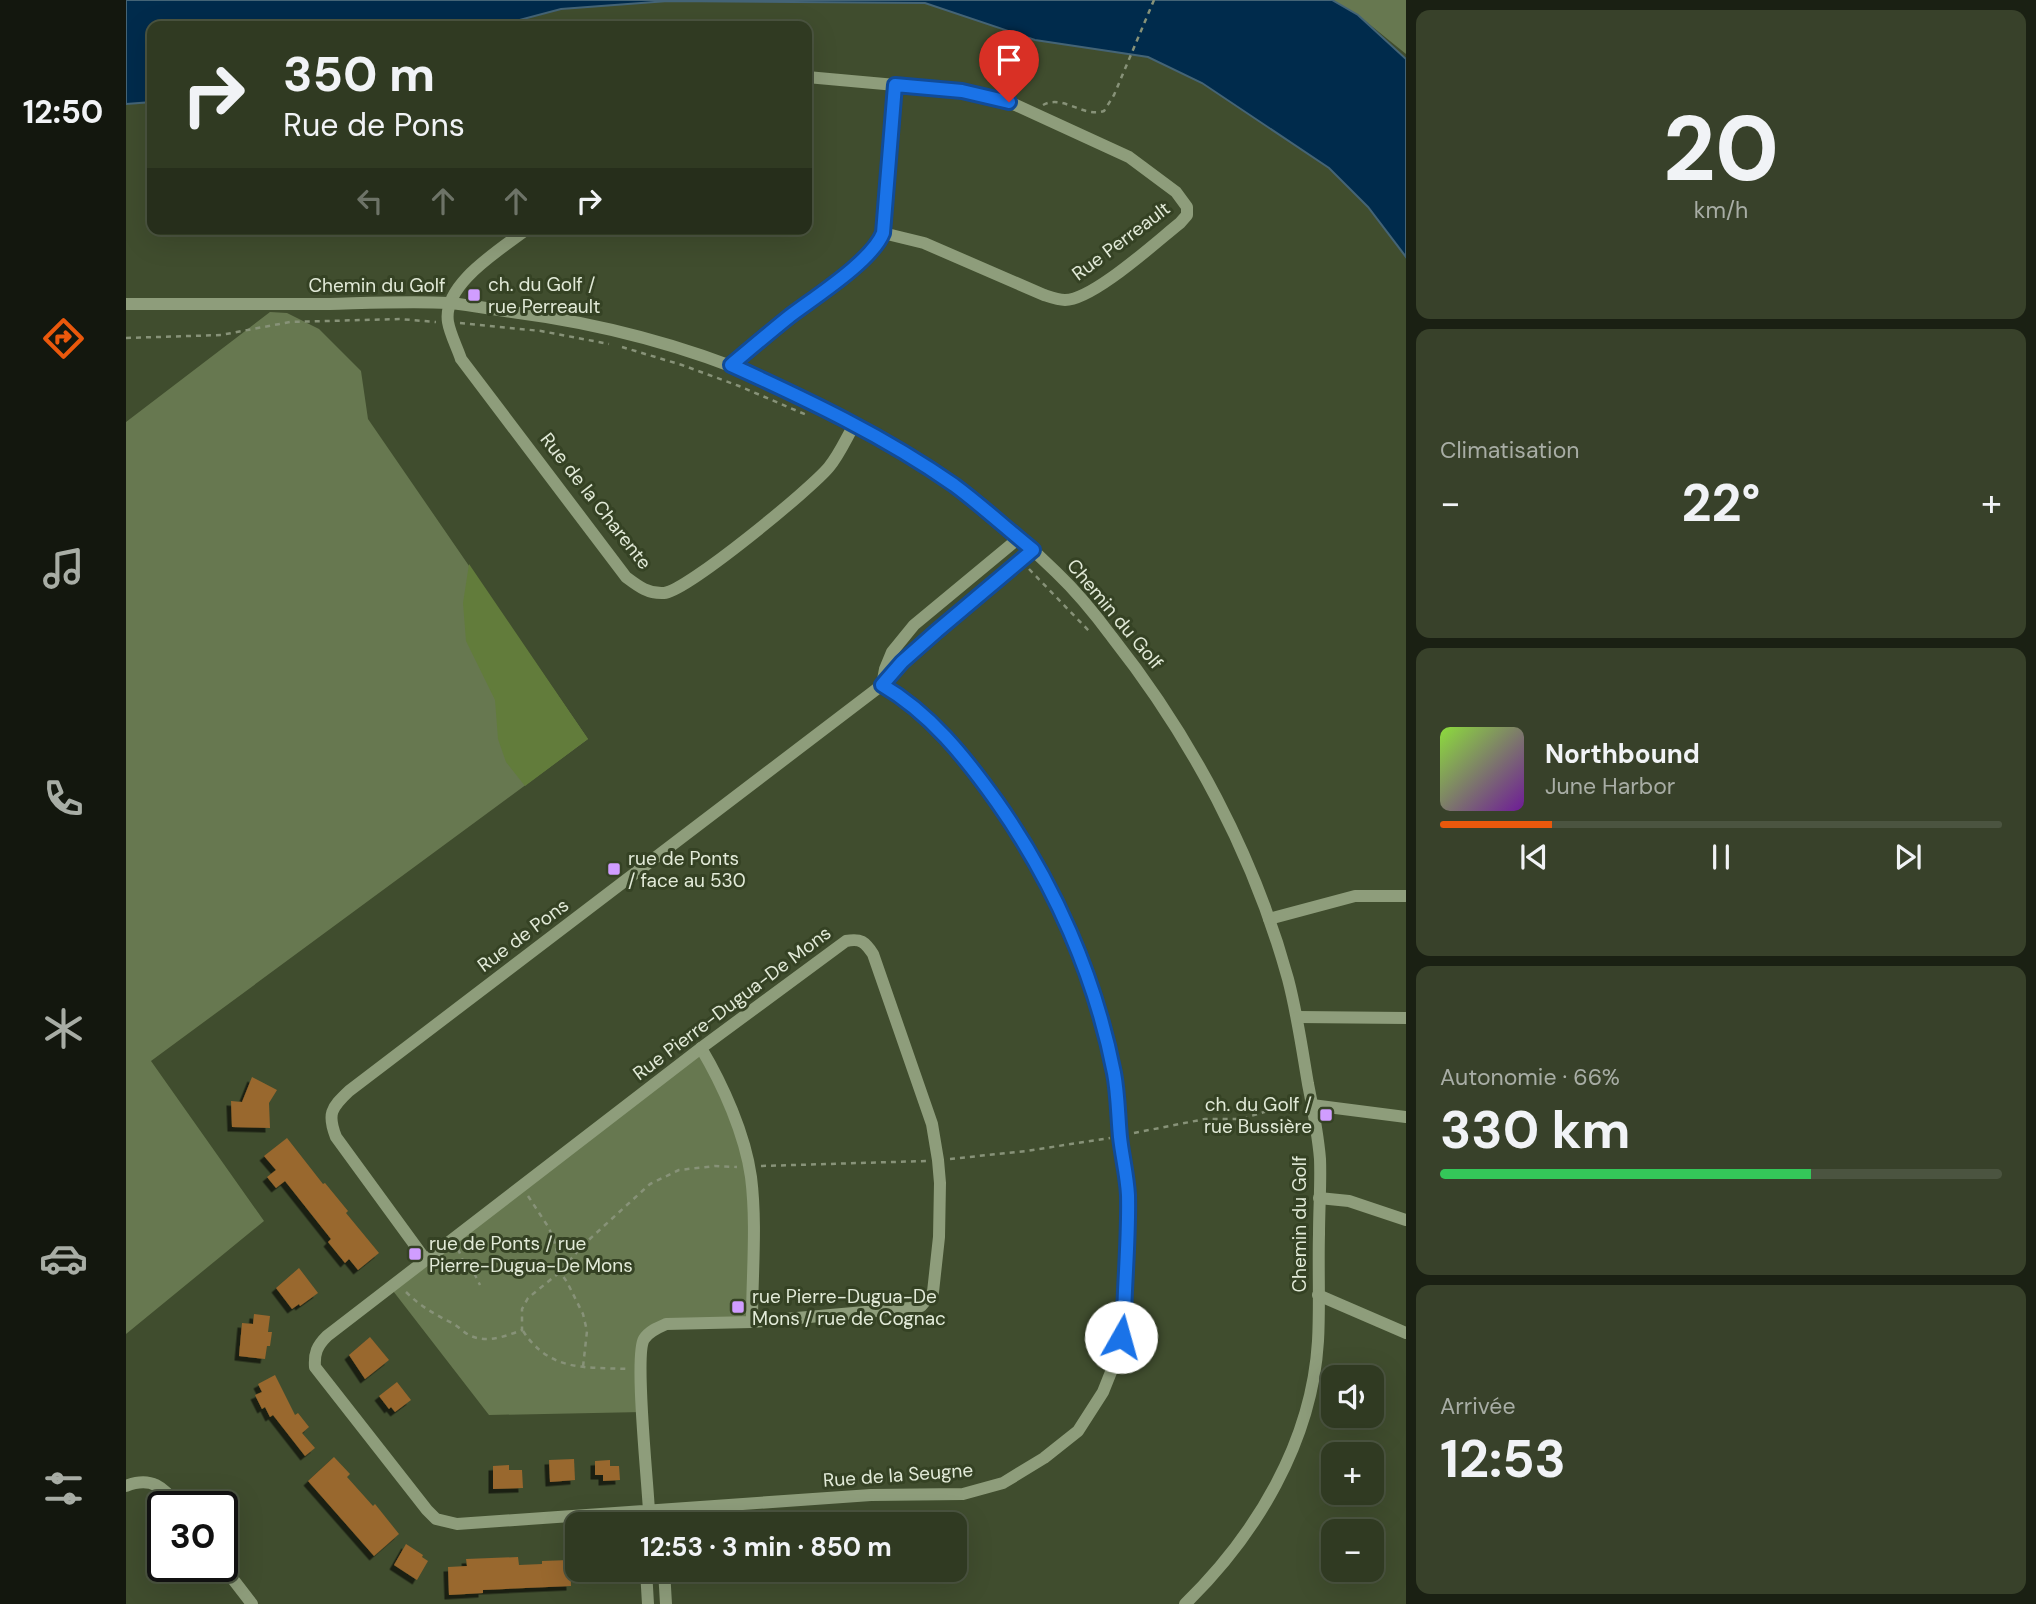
<!DOCTYPE html>
<html lang="fr">
<head>
<meta charset="utf-8">
<style>
	body { margin:0; font-family:"DM Sans",sans-serif; background:#38412a; color:#f1f3f6; height:100vh; display:flex; flex-direction:column; font-size:26px; white-space:nowrap }
	* { box-sizing:border-box; margin:0 }
	p { font-size:23px; color:#a8ada5 }
	.icon { flex:none; width:38px; height:38px; fill:none; stroke:currentColor; stroke-width:2; stroke-linecap:round; stroke-linejoin:round }
	.map { position:relative; flex:1; overflow:hidden }
	.sheet { display:flex; flex-direction:column; gap:10px; padding:10px; background:#1a2013; width:630px }
	.sheet>* { flex:none }
	.top-card { position:absolute; left:21px; top:21px; width:665px; height:214px; border-radius:14px; box-shadow:0 7px 28px #0002,0 0 0 2px #4b5440; background:#303a22; color:#f1f3f6; overflow:hidden }
	.fabs { position:absolute; left:1195px; top:1365px; display:grid; gap:14px }
	.fabs a { display:grid; place-items:center; width:63px; height:63px; border-radius:14px; background:#303a22; box-shadow:0 7px 28px #0002,0 0 0 2px #4b5440; font-size:35px }
	.speed { position:absolute; left:21px; top:1491px; display:flex; gap:14px; font-size:35px; font-weight:700; text-align:center }
	.speed>* { display:grid; place-content:center; width:91px; height:91px; border-radius:50%; background:#303a22; box-shadow:0 7px 28px #0002,0 0 0 2px #4b5440; line-height:1 }
	.speed .limit { border:4px solid #111; border-radius:10px; background:#fff; color:#111 }
	.pin { position:absolute; display:grid; place-items:center; width:60px; height:60px; color:#fff; margin:-72px -30px; border-radius:50% 50% 50% 0; rotate:-45deg; box-shadow:0 0 7px #0007 }
	.pin .icon { rotate:45deg }
	.me { position:absolute; width:77px; margin:-38px; rotate:7deg; stroke-linejoin:round; filter:drop-shadow(0 0 5px #0008) }
	.turn { display:flex; align-items:center; gap:24px; height:147px; padding:0 21px; font-size:32px }
	.turn .icon { width:91px; height:91px; stroke-width:2.5 }
	.turn b { display:block; font-size:49px; line-height:60px }
	.lanes { display:flex; align-items:center; height:66px; padding:0 21px; background:#0003; justify-content:center; gap:35px; direction:ltr }
	.lanes .off { opacity:.35 }
	.big { font-size:52px; font-weight:700; line-height:1.1 }
	.sheet .card { flex:1; display:flex; flex-direction:column; justify-content:center; gap:10px; min-width:0; padding:0 24px; border-radius:14px; background:#38412a }
	.sheet .dial { align-items:center; gap:0 }
	.dial b { font-size:91px; line-height:1 }
	.song { display:flex; align-items:center; gap:21px }
	.cover { width:84px; height:84px; border-radius:10px; background:linear-gradient(135deg,hsl(90 70% 55%),hsl(280 70% 35%)) }
	.played { height:7px; border-radius:4px; background:linear-gradient(90deg,#ea580c 20%,#4b5440 20%) }
	.keys { display:flex; justify-content:space-around; direction:ltr }
	.heat { display:flex; justify-content:space-between; align-items:center; font-size:38px; direction:ltr }
	.charge { height:10px; border-radius:5px; background:linear-gradient(90deg,#34c759 66%,#4b5440 0) }
	.trip { position:absolute; left:439px; top:1512px; width:402px; height:70px; border-radius:14px; background:#303a22; box-shadow:0 7px 28px #0002,0 0 0 2px #4b5440; font-weight:700; line-height:70px; text-align:center }
	main { display:flex; flex:1; min-height:0 }
	.dock { display:flex; flex-direction:column; width:126px; justify-content:space-around; align-items:center; background:#13170e; color:#a8ada5 }
	.dock .icon { width:49px; height:49px }
	.dock .current { color:#ea580c }
	.dock b { font-size:32px; color:#f1f3f6 }
	.map>svg:first-child { display:block }
	.green { fill:#677850 }
	.forest { fill:#627c3b }
	.water { fill:#002b4c; stroke:#446476; stroke-width:2 }
	.building { fill:#99672e; filter:url(#shadow) }
	.lines { fill:none; stroke-linecap:round; stroke-linejoin:round }
	.path { stroke:#879278; stroke-width:2.5; stroke-dasharray:5 5; stroke-linecap:butt }
	.minor { stroke:#8e9d7b; stroke-width:12 }
	.route-casing { stroke:#114b97; stroke-width:18 }
	.route { stroke:#1a73e8; stroke-width:12 }
	.poi-dot { fill:#d09dff; stroke:#354224; stroke-width:2.5 }
	.labels { text-anchor:middle; dominant-baseline:central; stroke-width:6; stroke-linejoin:round; paint-order:stroke }
	.street-label { font-size:19px; fill:#e2ead8; stroke:#354224 }
	.poi-label { font-size:19px; fill:#e2ead8; stroke:#354224; text-anchor:start }
</style>
</head>
<body>
<main>
<nav class="dock">
<b>12:50</b>
<svg class="icon current" aria-label="directions" viewBox="0 0 24 24"><path d="M12 3l9 9-9 9-9-9zM9 14v-3h6M13 9l2 2-2 2"/></svg>
<svg class="icon" aria-label="music" viewBox="0 0 24 24"><path d="M9 18V5l10-2v13"/><circle cx="6" cy="18" r="3"/><circle cx="16" cy="16" r="3"/></svg>
<svg class="icon" aria-label="phone" viewBox="0 0 24 24"><path d="M5 4h4l2 5-3 2q2 4 5 5l2-3 5 2v4C11 20 4 13 5 4z"/></svg>
<svg class="icon" aria-label="climate" viewBox="0 0 24 24"><path d="M12 3v18M4 7l16 10M4 17L20 7"/></svg>
<svg class="icon" aria-label="car" viewBox="0 0 24 24"><path d="M5 17H2v-5l4-1 3-4h7l3 4 3 1v5h-3M9 17h6M6 11h13"/><circle cx="7" cy="17" r="2"/><circle cx="17" cy="17" r="2"/></svg>
<svg class="icon" aria-label="filters" viewBox="0 0 24 24"><path d="M4 7h16M4 17h16"/><circle cx="9" cy="7" r="2"/><circle cx="15" cy="17" r="2"/></svg>
</nav>
<div class="map">
<svg width="1280" height="1604" viewBox="0 0 1280 1604">
	<defs>
		<filter id="shadow"><feDropShadow dx="-4.5" dy="4.5" stdDeviation="0" flood-color="#0009"/></filter>
	</defs>
	<rect width="100%" height="100%" fill="#404d2e"/>
	<g class="green">
		<polygon points="1206,0 1280,0 1280,54 1232,15"/>
		<polygon points="144,312 161,313 193,329 235,371 242,419 462,739 25,1061 138,1221 0,1334 0,422"/>
		<polygon points="575,1048 623,1167 626,1322 540,1324 518,1339 517,1412 363,1415 264,1287"/>
	</g>
	<polygon class="forest" points="343,564 462,739 399,786 380,762 372,739 369,700 340,641 337,603"/>
	<polygon class="water" points="0,0 1206,0 1232,15 1280,59 1280,257 1242,207 1203,168 1076,83 1022,57 909,40 799,3 542,1 435,9 371,26 26,26 26,102 0,104"/>
	<g class="building">
		<polygon points="126,1077 151,1090 143,1103 144,1128 106,1127 105,1101 116,1102"/>
		<polygon points="161,1138 197,1184 199,1183 222,1211 220,1213 253,1253 232,1270 223,1259 219,1263 202,1242 205,1239 159,1181 150,1188 141,1177 150,1170 138,1156"/>
		<polygon points="173,1268 192,1293 174,1306 173,1304 166,1309 150,1288"/>
		<polygon points="128,1314 144,1316 142,1332 146,1332 144,1346 141,1346 139,1359 113,1356 116,1323 127,1324"/>
		<polygon points="244,1337 263,1360 239,1379 223,1355"/>
		<polygon points="149,1375 169,1415 172,1413 183,1427 176,1433 189,1448 179,1456 147,1415 144,1417 139,1407 136,1409 129,1395 136,1392 132,1384"/>
		<polygon points="271,1382 285,1400 269,1412 265,1407 263,1409 253,1396"/>
		<polygon points="208,1457 224,1474 221,1477 247,1506 249,1504 273,1534 248,1556 182,1481"/>
		<polygon points="448,1459 449,1480 424,1482 423,1460"/>
		<polygon points="484,1460 484,1466 493,1466 494,1480 477,1481 477,1475 469,1475 469,1461"/>
		<polygon points="383,1465 383,1470 396,1470 397,1488 367,1489 367,1466"/>
		<polygon points="280,1544 297,1555 296,1557 302,1561 291,1580 268,1565"/>
		<polygon points="392,1557 393,1565 416,1564 416,1561 444,1560 445,1586 357,1590 357,1593 323,1595 322,1567 341,1566 340,1559"/>
	</g>
	<g class="lines">
		<g class="path">
			<path d="M917,105C937,94 957,118 978,111L988,95L1028,0"/>
			<polyline points="334,323 415,331 483,344"/>
			<polyline points="0,338 95,335 164,322 274,319 310,322"/>
			<polyline points="496,347 556,365 613,386 683,416"/>
			<polyline points="903,569 964,632"/>
			<polyline points="1008,1133 1079,1119 1115,1119 1172,1102"/>
			<polyline points="824,1159 900,1151 984,1138"/>
			<polyline points="635,1166 800,1161"/>
			<polyline points="402,1196 423,1228 430,1246 434,1272 441,1282 457,1314 461,1331 457,1367"/>
			<polyline points="332,1249 338,1263 348,1273 354,1285"/>
			<path d="M280,1292C294,1306 308,1314 326,1323C332,1326 337,1332 343,1335C360,1344 380,1336 396,1330V1309L402,1298L434,1272L456,1246L524,1184L553,1170L589,1166L611,1167"/>
			<path d="M397,1331C424,1372 459,1367 503,1369"/>
		</g>
		<g class="minor">
			<path d="M681,77L836,91L883,102L1003,157L1050,192L1061,207V215L1054,223C1030,242 967,300 939,300C932,300 924,297 918,295L798,243L757,233"/>
			<path d="M401,229C374,250 316,284 322,322C324,334 331,347 335,359L500,577C512,586 522,594 538,593C560,592 686,488 703,467C713,455 720,439 728,425"/>
			<path d="M0,304C68,304 136,304 204,304C243,303 284,301 323,303C344,305 365,309 386,312C494,326 597,356 693,405C779,449 861,504 930,572C951,592 969,614 986,637C1065,737 1128,855 1162,979C1171,1013 1176,1049 1182,1084C1187,1109 1192,1134 1194,1159C1195,1183 1193,1209 1193,1234C1192,1269 1194,1306 1192,1341C1186,1442 1130,1535 1059,1604"/>
			<path d="M605,365C624,349 643,332 664,316C690,296 745,263 757,233L769,84"/>
			<polyline points="756,685 759,669 766,652 788,625 893,538"/>
			<polyline points="1143,919 1229,896 1280,896"/>
			<polyline points="1172,1017 1280,1018"/>
			<path d="M575,1048C597,1085 619,1134 625,1177C631,1225 626,1274 626,1322"/>
			<polyline points="1186,1105 1280,1117"/>
			<polyline points="1193,1198 1223,1201 1280,1220"/>
			<path d="M299,1259L210,1137C201,1114 205,1108 223,1091L756,685C800,635 854,591 907,550"/>
			<polyline points="1192,1295 1280,1333"/>
			<path d="M0,1486C25,1476 38,1487 53,1507"/>
			<polyline points="523,1512 534,1524"/>
			<path d="M519,1524L523,1512C522,1484 508,1355 518,1339C523,1331 533,1327 540,1324L626,1322L784,1308L795,1306L807,1292L813,1237L814,1183L812,1160L806,1124L747,954C739,942 735,938 720,941L575,1048L201,1336C191,1346 188,1353 189,1367L301,1510L310,1519L331,1524L745,1495L837,1494L877,1483L918,1458L952,1431L977,1392L991,1357L998,1317L1001,1194L989,1076L978,1031L951,948L932,904L887,824L853,776L822,739L777,697L756,685"/>
			<polyline points="96,1565 126,1604"/>
			<polyline points="520,1570 522,1604"/>
			<polyline points="538,1570 540,1604"/>
		</g>
	</g>
	<g class="lines">
		<g class="route-casing">
			<path id="route" d="M883,102L836,91L769,85L757,233C746,261 689,297 664,316C644,332 624,349 605,365C682,400 758,436 828,485C855,505 881,529 907,550L811,631L776,662L756,685C804,713 839,757 871,802C928,883 969,976 988,1073C992,1094 992,1116 994,1137C996,1156 1001,1175 1002,1195C1003,1235 999,1277 998,1317L995,1337"/>
		</g>
		<use href="#route" class="route"/>
	</g>
	<g class="poi-dot">
		<rect x="341" y="288" width="14" height="14" rx="3.5"/>
		<rect x="481" y="862" width="14" height="14" rx="3.5"/>
		<rect x="1193" y="1108" width="14" height="14" rx="3.5"/>
		<rect x="282" y="1247" width="14" height="14" rx="3.5"/>
		<rect x="605" y="1300" width="14" height="14" rx="3.5"/>
	</g>
	<g class="labels">
		<g class="street-label">
			<text transform="translate(995 241) rotate(-37)">Rue Perreault</text>
			<text x="251" y="285">Chemin du Golf</text>
			<text transform="translate(470 501) rotate(52)">Rue de la Charente</text>
			<text transform="translate(989 614) rotate(50)">Chemin du Golf</text>
			<text transform="translate(397 935) rotate(-37)">Rue de Pons</text>
			<text transform="translate(606 1003) rotate(-37)">Rue Pierre-Dugua-De Mons</text>
			<text transform="translate(1173 1224) rotate(-90)">Chemin du Golf</text>
			<text transform="translate(772 1475) rotate(-4)">Rue de la Seugne</text>
		</g>
		<g class="poi-label">
			<text x="362" y="284">ch. du Golf /<tspan x="362" dy="22">rue Perreault</tspan></text>
			<text x="502" y="858">rue de Ponts<tspan x="502" dy="22">/ face au 530</tspan></text>
			<text x="1186" y="1104" text-anchor="end">ch. du Golf /<tspan x="1186" dy="22">rue Bussière</tspan></text>
			<text x="303" y="1243">rue de Ponts / rue<tspan x="303" dy="22">Pierre-Dugua-De Mons</tspan></text>
			<text x="626" y="1296">rue Pierre-Dugua-De<tspan x="626" dy="22">Mons / rue de Cognac</tspan></text>
		</g>
	</g>
</svg>
<div class="fabs">
<a><svg class="icon" aria-label="sound" viewBox="0 0 24 24"><path d="M4 9h4l5-4v14l-5-4H4zM17 9q2 3 0 6"/></svg></a>
<a>+</a>
<a>−</a>
</div>
<div class="speed"><div class="limit">30</div></div>
<div class="pin" style="left:883px;top:102px;background:#d93025"><svg class="icon" aria-label="arrive" viewBox="0 0 24 24"><path d="M6 21V4h12l-3 4 3 4H6"/></svg></div>
<svg class="me" style="left:995px;top:1337px" viewBox="-20 -20 40 40"><circle r="19" fill="#fff"/><path d="M0-13L10 11 0 6-10 11z" fill="#1a73e8"/></svg>
<div class="trip">12:53 · 3 min · 850 m</div>
<div class="top-card">
<div class="turn"><svg class="icon" aria-label="right" viewBox="0 0 24 24"><path d="M7 20v-9h11M14 6l5 5-5 5"/></svg><div><b>350 m</b>Rue de Pons</div></div>
<div class="lanes"><svg class="icon off" aria-label="left" viewBox="0 0 24 24"><path d="M17 20v-9H6M10 6l-5 5 5 5"/></svg><svg class="icon off" aria-label="ahead" viewBox="0 0 24 24"><path d="M12 20V5M6 11l6-6 6 6"/></svg><svg class="icon off" aria-label="ahead" viewBox="0 0 24 24"><path d="M12 20V5M6 11l6-6 6 6"/></svg><svg class="icon" aria-label="right" viewBox="0 0 24 24"><path d="M7 20v-9h11M14 6l5 5-5 5"/></svg></div>
</div>
</div>
<section class="sheet">
<div class="card dial"><b>20</b><p>km/h</p></div>
<div class="card"><p>Climatisation</p>
<div class="heat"><a>−</a><b class="big">22°</b><a>+</a></div>
</div>
<div class="card">
<div class="song"><i class="cover"></i><div><b>Northbound</b><p>June Harbor</p></div></div>
<div class="played"></div>
<div class="keys"><svg class="icon" aria-label="previous" viewBox="0 0 24 24"><path d="M18 5L8 12l10 7zM5 5v14"/></svg><svg class="icon" aria-label="pause" viewBox="0 0 24 24"><path d="M8 5v14M16 5v14"/></svg><svg class="icon" aria-label="next" viewBox="0 0 24 24"><path d="M6 5l10 7-10 7zM19 5v14"/></svg></div>
</div>
<div class="card"><p>Autonomie · 66%</p><b class="big">330 km</b><div class="charge"></div></div>
<div class="card"><p>Arrivée</p><b class="big">12:53</b></div>
</section>
</main>
</body>
</html>
